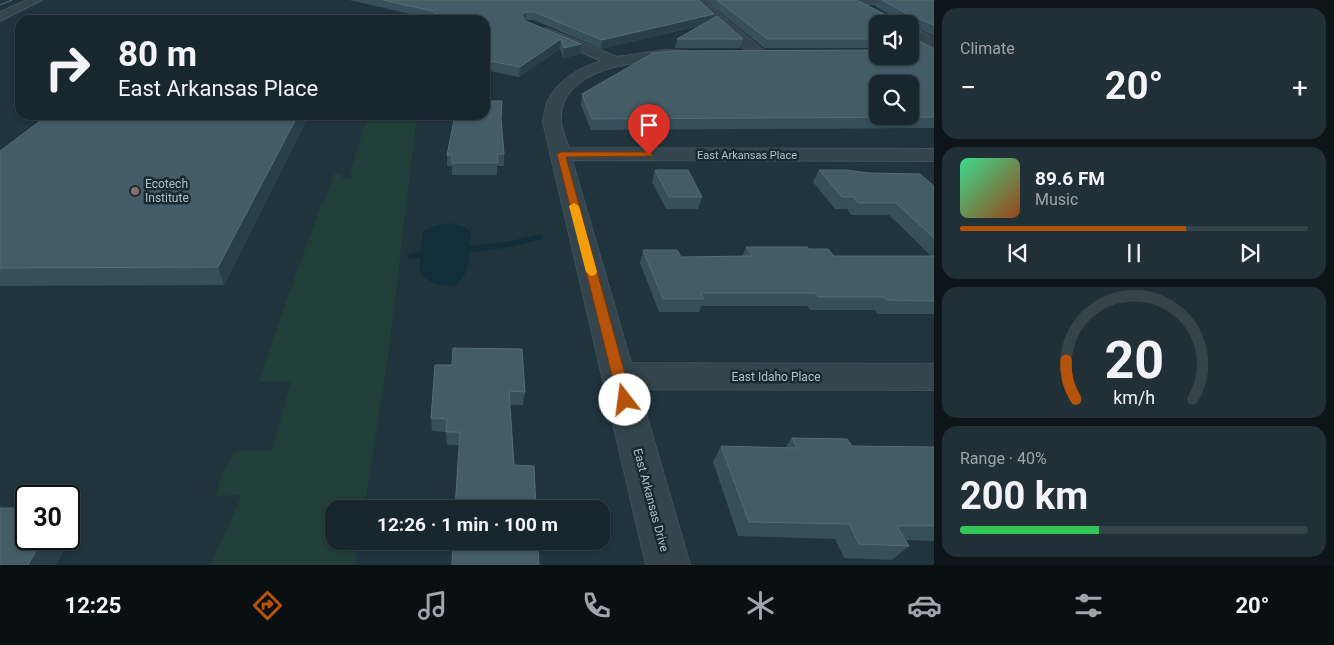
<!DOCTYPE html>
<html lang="en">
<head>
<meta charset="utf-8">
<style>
	body { margin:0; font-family:Roboto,sans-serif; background:#212f36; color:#f1f3f6; height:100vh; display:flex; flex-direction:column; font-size:19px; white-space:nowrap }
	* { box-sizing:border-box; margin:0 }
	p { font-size:16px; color:#9fa5aa }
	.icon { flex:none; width:28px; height:28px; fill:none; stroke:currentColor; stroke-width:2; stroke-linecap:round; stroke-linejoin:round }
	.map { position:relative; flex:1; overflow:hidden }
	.details { display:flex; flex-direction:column; gap:8px; padding:8px; background:#0d1519; width:400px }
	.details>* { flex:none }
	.hud { position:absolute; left:15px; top:15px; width:475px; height:105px; border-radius:15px; box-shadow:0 1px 4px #0004,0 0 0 1px #36444a; background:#18272e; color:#f1f3f6; overflow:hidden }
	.fabs { position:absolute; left:869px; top:15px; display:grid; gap:10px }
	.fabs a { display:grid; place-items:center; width:50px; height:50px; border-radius:10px; background:#18272e; box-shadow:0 1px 4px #0004,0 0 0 1px #36444a; font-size:25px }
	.speed { position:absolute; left:15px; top:485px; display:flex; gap:10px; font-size:25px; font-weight:700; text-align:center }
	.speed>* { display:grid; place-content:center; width:65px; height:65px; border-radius:50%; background:#18272e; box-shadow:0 1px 4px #0004,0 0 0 1px #36444a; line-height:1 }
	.speed .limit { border:2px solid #111; border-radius:8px; background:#fff; color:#111 }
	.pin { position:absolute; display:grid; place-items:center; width:42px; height:42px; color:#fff; margin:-51px -21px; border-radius:50% 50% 50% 0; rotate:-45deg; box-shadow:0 0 5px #0007 }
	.pin .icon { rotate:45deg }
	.me { position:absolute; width:55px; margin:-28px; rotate:345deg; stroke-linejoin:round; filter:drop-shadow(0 0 4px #0008) }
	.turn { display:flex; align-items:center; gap:18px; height:105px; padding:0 20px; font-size:22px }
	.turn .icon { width:65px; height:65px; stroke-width:2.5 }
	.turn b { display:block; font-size:35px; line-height:42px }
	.big { font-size:38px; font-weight:700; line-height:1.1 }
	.details .tile { flex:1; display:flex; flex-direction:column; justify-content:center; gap:8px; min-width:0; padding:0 18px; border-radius:15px; background:#212f36 }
	.details .dial { align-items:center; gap:0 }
	.dial svg { height:130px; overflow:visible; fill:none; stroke:#36444a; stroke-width:7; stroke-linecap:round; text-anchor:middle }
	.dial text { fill:#f1f3f6; stroke:none }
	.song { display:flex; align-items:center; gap:15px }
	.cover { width:60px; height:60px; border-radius:8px; background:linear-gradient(135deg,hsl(150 70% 55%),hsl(20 70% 35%)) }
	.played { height:5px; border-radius:2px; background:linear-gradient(90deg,#b45309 65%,#36444a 65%) }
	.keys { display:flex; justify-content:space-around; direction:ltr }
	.heat { display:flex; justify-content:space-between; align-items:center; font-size:28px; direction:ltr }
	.charge { height:8px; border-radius:4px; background:linear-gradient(90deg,#34c759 40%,#36444a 0) }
	.trip { position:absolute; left:325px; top:500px; width:285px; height:50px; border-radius:15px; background:#18272e; box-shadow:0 1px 4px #0004,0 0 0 1px #36444a; font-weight:700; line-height:50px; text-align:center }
	.tab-bar { display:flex; height:80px; justify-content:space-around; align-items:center; background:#0a1012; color:#9fa5aa }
	.tab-bar .icon { width:35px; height:35px }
	.tab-bar .active { color:#b45309 }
	.tab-bar b { font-size:22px; color:#f1f3f6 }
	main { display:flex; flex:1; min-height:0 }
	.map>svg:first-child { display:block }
	.green { fill:#223e39 }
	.water { fill:#122e3b }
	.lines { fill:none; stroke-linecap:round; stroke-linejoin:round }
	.stream { fill:#122e3b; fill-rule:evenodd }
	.minor-casing { stroke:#405159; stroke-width:2 }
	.minor { fill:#34454d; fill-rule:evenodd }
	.tram { stroke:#556b74; stroke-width:1 }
	.wall { fill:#374f59 }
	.shaded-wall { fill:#283f49 }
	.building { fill:#445c65; stroke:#556b75; fill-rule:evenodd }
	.route { fill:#b45309; stroke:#753606 }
	.slow { fill:#f59e0b }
	.education-dot { fill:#8d6e63; stroke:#192a31; stroke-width:2 }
	.labels { text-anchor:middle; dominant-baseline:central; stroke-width:5; stroke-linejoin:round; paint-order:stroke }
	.far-street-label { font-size:11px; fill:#afc0c9; stroke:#192a31 }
	.poi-label { font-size:12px; fill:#afc0c9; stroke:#192a31; text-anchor:start }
	.street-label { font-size:12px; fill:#afc0c9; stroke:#192a31 }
</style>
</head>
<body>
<main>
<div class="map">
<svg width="934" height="565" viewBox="0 0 934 565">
	<rect width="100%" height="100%" fill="#20343d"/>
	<path class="green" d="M368,115H417L388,357L364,509H334V541H359L355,565H210L242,495L216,496L222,473L234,451L272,450L291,382H259C278,321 301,262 322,203L325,202L334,174H342L343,179L355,176L350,173Z"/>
	<path class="water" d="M449,223L463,226L471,232C467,254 474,270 455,286C440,285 425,284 419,268L423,231L435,226Z"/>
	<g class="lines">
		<g class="stream">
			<polygon points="538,234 543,237 541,239 511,247 456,254 451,251 456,248 511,241"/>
			<polygon points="434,251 439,254 437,256 411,259 406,256 411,253"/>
		</g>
		<g class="minor-casing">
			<g id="minor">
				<polygon points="27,0 42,0 0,21 0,12"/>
				<polygon points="690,0 703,0 764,51 766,54 764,57 754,57"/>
				<polygon points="848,0 934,0 934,4 853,4 849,3"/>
				<polygon points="910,27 934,38 934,47 910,36"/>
				<path d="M546,28L617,57L665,50L689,51L691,54L689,57L684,58C645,60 557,65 561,122C562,130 566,140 569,148L934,149V161L572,160L631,363L934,364V390L639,389L690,565H646L543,122C544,116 545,109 547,103C556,81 580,67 602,61L541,35L539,32Z"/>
			</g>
		</g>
		<use href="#minor" class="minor"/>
		<polyline class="tram" points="0,5 12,0"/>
	</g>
	<g class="wall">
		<polygon points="349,0 699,0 714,14 713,18 743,39 740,48 675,48 677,39 702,25 601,49 534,20 525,20 581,44 580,54 563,58 560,49 519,77 485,70 485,20 433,20 432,19"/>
		<polygon points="705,0 857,0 890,17 894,17 875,6 878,0 934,0 934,36 913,27 921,32 917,40 934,49 934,128 591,130 581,105 582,94 910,56 910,24 878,24 878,48 764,48"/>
		<polygon points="309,115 224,285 0,286 0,151"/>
		<polygon points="504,154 504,166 497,166 497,175 452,175 452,166 447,166 447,155"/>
		<polygon points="655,170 702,197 698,209 666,209 652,182"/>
		<polygon points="819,170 934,186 934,314 877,314 875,310 810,310 807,306 701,306 699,312 659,312 640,263 643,250 681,257 742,257 746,247 809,249 834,256 931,256 889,215 851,215 847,209 835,209 813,182"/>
		<polygon points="435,365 525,392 523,405 510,405 514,465 536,509 459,445 447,445 446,432 432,431 431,418"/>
		<polygon points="792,438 852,446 934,447 934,541 906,540 909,546 892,560 844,558 835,539 738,536 713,462 721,446 785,448"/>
	</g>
	<g class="shaded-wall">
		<polygon points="526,12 525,20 521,24 522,15"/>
		<polygon points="714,14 712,22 601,49 602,40"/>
		<polygon points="561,39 560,49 519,77 520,67"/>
		<polygon points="581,44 580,54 563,58 564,48"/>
		<polygon points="298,115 309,115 224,285 218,267"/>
		<polygon points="69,516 78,525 56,565 28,565 43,539 69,539"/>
	</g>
	<g class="building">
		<polygon points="383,0 699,0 714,14 602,40 534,12 526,12 522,15 525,21 581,44 564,48 561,39 520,67 485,60 485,20 444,20 432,11"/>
		<polygon points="717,0 857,0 890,17 907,17 909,15 882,0 934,0 934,25 914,17 913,27 921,32 910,32 910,24 878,24 878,39 767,39"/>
		<polygon points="717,16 743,39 677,39"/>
		<path d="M910,36L934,49V117L592,119L582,94L653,53L670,51L878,50V56H910ZM878,84H910V116H878Z"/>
		<polygon points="485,101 502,101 501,119 504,154 497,154 498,163 452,163 452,155 447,155 455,115 485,115"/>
		<polygon points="48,115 298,115 218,267 0,268 0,151"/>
		<polygon points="655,170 688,170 702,197 669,197"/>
		<polygon points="819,170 846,170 869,173 920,174 934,186 934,238 896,203 858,203 853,197 842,197"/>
		<polygon points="746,247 807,247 809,249 828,249 834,256 934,256 934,301 886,300 884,297 818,297 815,293 701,293 704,299 663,299 643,250 677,250 681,257 752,256"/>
		<polygon points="453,348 522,349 525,392 509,391 514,465 534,466 536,509 455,509 460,432 446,432 447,419 431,418 435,365 452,365"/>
		<polygon points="792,438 847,439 852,446 934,447 934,526 897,526 909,546 859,544 849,524 749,522 721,446 797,448"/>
		<polygon points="0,508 26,508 26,539 43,539 28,565 0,565"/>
		<polygon points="453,541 538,541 539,565 452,565"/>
	</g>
	<polygon class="route" points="649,152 653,155 652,156 566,157 632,400 630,405 625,406 620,405 618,400 557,154 561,152"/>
	<polygon class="slow" points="574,203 579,206 597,272 595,275 591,276 586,272 569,206"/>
	<circle class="education-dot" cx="135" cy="191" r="5"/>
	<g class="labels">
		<g class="far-street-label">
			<text x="747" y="155">East Arkansas Place</text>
		</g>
		<g class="poi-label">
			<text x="145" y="184">Ecotech<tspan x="145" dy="14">Institute</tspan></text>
		</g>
		<g class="street-label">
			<text x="776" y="377">East Idaho Place</text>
			<text transform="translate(651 500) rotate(75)">East Arkansas Drive</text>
		</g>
	</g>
</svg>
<div class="fabs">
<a><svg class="icon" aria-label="sound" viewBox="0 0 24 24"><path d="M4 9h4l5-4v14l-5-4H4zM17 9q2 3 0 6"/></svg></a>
<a><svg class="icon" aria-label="search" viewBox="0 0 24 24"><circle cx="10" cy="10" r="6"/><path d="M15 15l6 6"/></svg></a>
</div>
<div class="speed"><div class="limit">30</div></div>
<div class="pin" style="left:649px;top:155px;background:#d93025"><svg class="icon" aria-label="arrive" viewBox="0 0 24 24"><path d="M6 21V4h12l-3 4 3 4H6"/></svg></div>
<svg class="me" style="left:625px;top:400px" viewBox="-20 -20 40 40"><circle r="19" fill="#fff"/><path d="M0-13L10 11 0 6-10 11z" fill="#b45309"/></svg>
<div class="trip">12:26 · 1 min · 100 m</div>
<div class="hud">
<div class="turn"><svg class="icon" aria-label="right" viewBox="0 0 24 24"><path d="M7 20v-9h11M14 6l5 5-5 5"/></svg><div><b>80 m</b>East Arkansas Place</div></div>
</div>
</div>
<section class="details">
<div class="tile"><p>Climate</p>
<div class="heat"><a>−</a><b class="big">20°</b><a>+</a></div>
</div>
<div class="tile">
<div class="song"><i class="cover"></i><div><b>89.6 FM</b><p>Music</p></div></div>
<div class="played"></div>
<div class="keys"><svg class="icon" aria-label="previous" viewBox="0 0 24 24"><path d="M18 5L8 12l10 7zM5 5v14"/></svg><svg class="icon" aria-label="pause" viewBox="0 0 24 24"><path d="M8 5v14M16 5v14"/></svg><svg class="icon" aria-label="next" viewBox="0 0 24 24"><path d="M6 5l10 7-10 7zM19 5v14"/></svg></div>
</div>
<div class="tile dial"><svg viewBox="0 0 100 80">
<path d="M14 69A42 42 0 1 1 86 69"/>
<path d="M14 69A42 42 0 0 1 8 45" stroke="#b45309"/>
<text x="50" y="56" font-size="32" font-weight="700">20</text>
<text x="50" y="72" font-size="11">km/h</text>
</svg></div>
<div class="tile"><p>Range · 40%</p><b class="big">200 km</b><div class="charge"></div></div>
</section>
</main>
<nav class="tab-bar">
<b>12:25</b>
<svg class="icon active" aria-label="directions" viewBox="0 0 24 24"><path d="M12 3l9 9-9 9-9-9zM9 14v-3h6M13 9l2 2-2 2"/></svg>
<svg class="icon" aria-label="music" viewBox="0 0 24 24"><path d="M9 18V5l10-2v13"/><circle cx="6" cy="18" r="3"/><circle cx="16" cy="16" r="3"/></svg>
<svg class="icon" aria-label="phone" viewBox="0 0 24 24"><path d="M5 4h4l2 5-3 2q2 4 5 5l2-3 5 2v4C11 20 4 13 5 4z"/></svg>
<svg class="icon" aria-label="climate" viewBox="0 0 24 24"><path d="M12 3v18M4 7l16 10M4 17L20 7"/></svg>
<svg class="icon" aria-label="car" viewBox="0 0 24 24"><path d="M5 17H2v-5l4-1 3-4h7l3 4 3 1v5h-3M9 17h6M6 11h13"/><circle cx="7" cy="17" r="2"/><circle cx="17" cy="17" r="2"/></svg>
<svg class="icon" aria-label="filters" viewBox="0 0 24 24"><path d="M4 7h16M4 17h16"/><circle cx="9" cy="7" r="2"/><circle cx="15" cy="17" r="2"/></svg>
<b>20°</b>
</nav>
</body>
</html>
